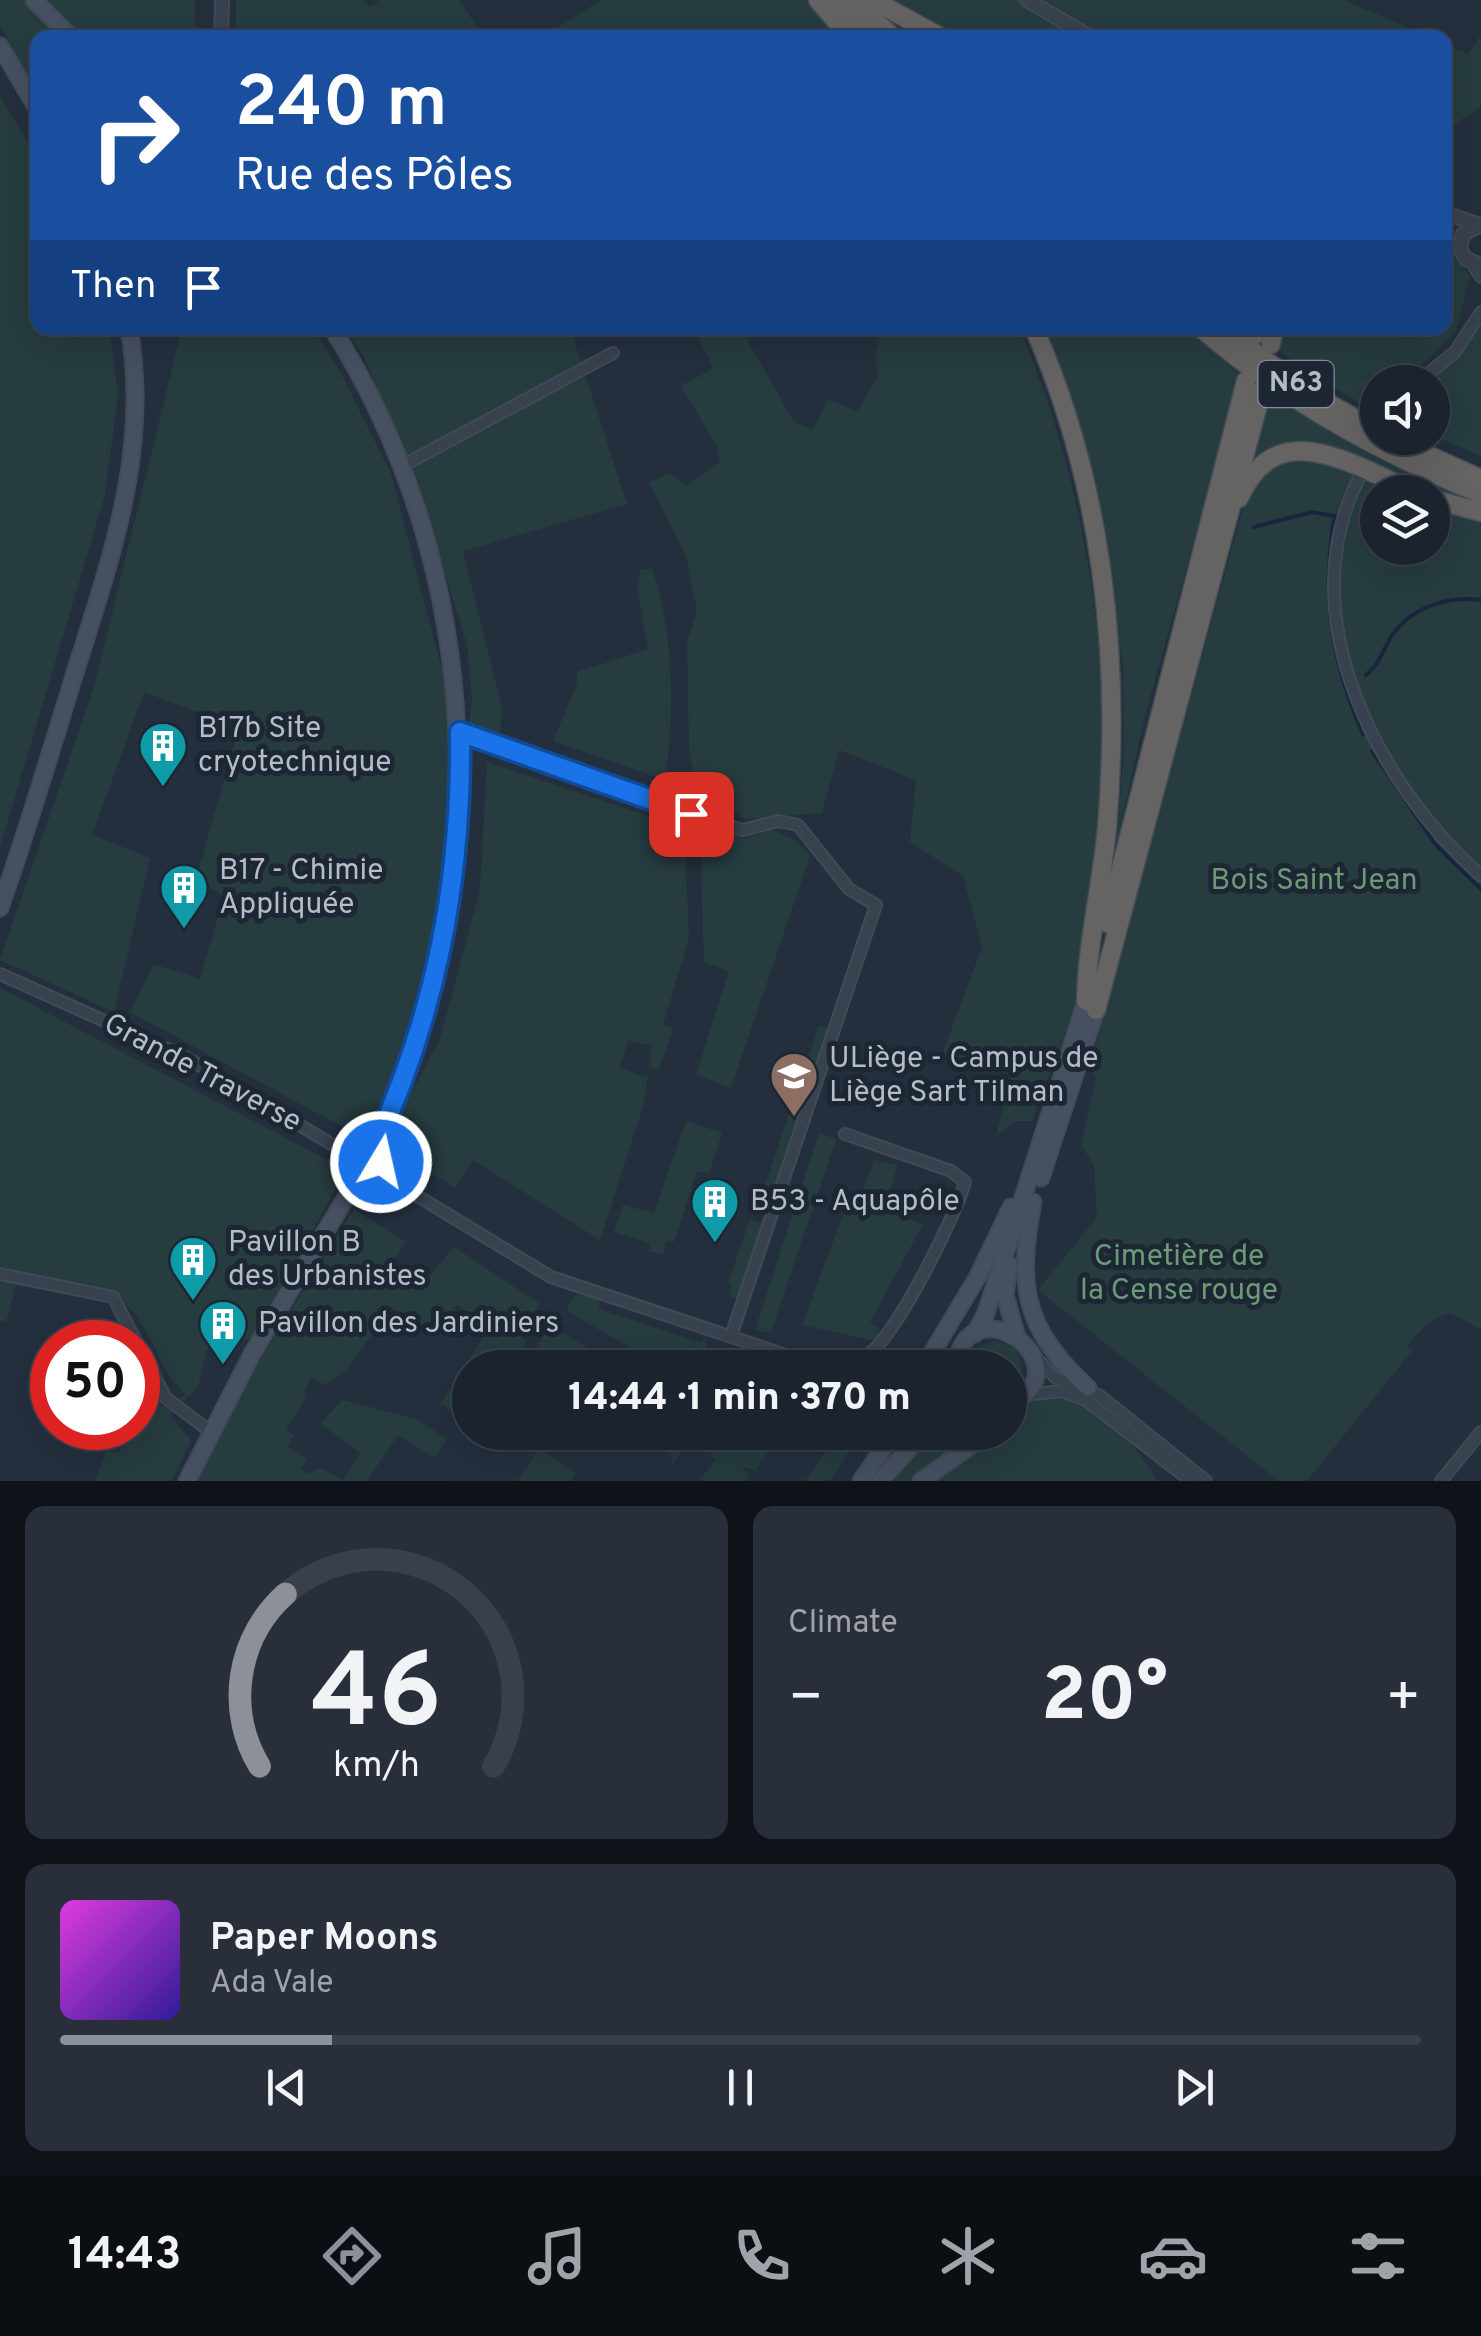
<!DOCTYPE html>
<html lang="en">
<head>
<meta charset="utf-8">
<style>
	body { margin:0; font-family:Overpass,sans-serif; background:#282f3a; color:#f1f3f6; height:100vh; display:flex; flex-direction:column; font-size:38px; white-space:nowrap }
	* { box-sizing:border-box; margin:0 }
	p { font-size:32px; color:#a0a4aa }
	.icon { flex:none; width:55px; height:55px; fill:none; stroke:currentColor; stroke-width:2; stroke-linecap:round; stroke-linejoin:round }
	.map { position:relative; height:1481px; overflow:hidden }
	.sheet { display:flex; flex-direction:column; gap:25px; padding:25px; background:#0f1319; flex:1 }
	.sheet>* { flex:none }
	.guide { position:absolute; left:30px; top:30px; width:1422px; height:305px; border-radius:20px; box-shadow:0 10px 40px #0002,0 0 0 2px #39404a; background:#1a4fa0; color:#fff; overflow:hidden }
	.buttons { position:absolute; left:1360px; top:365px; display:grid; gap:20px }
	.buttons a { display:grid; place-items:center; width:90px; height:90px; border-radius:50%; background:#1b232e; box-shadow:0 10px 40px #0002,0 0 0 2px #39404a; font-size:50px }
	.speed { position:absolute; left:30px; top:1320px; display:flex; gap:20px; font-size:50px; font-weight:700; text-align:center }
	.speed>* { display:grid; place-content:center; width:130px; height:130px; border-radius:50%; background:#1b232e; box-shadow:0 10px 40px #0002,0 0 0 2px #39404a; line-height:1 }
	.speed .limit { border:15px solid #d22; background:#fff; color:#111 }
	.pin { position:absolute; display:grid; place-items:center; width:85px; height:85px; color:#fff; margin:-42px; border-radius:20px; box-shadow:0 5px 15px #0006 }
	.me { position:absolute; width:110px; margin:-55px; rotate:9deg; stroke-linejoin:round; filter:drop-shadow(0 0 8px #0008) }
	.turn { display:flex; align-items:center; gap:35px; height:210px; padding:0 40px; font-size:45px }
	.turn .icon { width:130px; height:130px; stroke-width:2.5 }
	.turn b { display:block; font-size:70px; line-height:85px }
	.then { display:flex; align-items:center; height:95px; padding:0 40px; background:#0003; gap:20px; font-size:38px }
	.big { font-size:75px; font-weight:800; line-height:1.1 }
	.sheet .card { flex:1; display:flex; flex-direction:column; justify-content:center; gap:15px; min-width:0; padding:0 35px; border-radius:20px; background:#282f3a }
	.sheet .dial { align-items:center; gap:0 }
	.dial svg { height:260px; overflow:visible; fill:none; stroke:#39404a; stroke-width:7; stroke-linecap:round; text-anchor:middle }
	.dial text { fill:#f1f3f6; stroke:none }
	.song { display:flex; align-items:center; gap:30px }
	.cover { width:120px; height:120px; border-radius:15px; background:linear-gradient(135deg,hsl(300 70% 55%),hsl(250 70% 35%)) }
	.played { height:10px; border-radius:5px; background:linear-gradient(90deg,#8c9099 20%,#39404a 20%) }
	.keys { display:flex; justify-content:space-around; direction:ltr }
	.heat { display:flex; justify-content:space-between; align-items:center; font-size:55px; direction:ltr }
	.sheet .tiles { flex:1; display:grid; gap:25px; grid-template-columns:1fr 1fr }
	.card:last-child { grid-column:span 2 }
	.trip { position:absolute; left:452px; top:1350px; width:575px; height:100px; border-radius:50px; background:#1b232e; box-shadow:0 10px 40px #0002,0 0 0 2px #39404a; font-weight:800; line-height:100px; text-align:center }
	.dock { display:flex; height:160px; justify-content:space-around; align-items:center; background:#0b0e12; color:#a0a4aa }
	.dock .icon { width:70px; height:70px }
	.dock .current { color:#8c9099 }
	.dock b { font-size:45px; color:#f1f3f6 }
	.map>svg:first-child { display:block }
	.green { fill:#263c3f }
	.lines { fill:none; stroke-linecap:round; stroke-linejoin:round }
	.stream { stroke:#17263c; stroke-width:4 }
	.minor-casing { stroke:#414a57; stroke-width:14 }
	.tertiary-casing { stroke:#414a57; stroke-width:16 }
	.secondary-casing { stroke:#414a57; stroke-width:19 }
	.trunk-casing { stroke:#434c59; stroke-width:21 }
	.minor { stroke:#38414e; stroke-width:10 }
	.tertiary { stroke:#38414e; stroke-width:12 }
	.secondary { stroke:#465061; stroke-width:15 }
	.trunk { stroke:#656462; stroke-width:18 }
	.route-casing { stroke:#114b97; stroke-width:25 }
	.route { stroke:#1a73e8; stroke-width:18 }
	.labels { text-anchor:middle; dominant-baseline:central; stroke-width:10; stroke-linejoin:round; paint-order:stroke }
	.shield { fill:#1d2633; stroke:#878f9c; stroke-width:2.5 }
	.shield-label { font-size:28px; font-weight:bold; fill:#b4bcc9 }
	.poi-label { font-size:30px; fill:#b4bcc9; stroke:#1d2633; text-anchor:start }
	.park-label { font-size:30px; fill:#6b9a76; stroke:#1d2633 }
	.street-label { font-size:30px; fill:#b4bcc9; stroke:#1d2633 }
</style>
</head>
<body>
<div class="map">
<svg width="1481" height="1481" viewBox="0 0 1481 1481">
	<rect width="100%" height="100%" fill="#242f3e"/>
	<g class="green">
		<polygon points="0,0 195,0 195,24 204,37 38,38 37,100 10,54 12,47 0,26"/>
		<polygon points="236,0 364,0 370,7 380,0 459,0 484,37 236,37"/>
		<polygon points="601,0 810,0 843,38 541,38"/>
		<polygon points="882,0 1344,0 1430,37 961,37 918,21"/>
		<polygon points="1481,35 1481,107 1445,130 1445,44 1468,54"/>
		<polygon points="0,96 37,158 38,328 109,328 118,394 105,495 0,847"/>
		<polygon points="1445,240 1470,277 1455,334 1401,382 1378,382 1377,403 1370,410 1278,351 1280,328 1445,328"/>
		<polygon points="1481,318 1481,456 1433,436 1432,382 1425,382 1460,357"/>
		<polygon points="182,328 312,328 339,369 391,474 458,732 450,888 412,1045 363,1138 130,1012 154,964 200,979 224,897 196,878 239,728 144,692 92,835 150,858 114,1012 0,960 94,687"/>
		<polygon points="344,328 570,328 627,504 463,551 503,713 498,739 468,731 472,699 467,645 418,485 363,355"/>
		<path d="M719,328H740L794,422L813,429L828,400L857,411L878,376L875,354L883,328H1019C1097,509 1120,714 1091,909C1087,936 1086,966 1079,992C1067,1036 1047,1078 1032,1121H1016L996,1136L1012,1074L943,1052L982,947L963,876L910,842L916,780L839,750L822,813L744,819L694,781L689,745L687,642L697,611L686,556L649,482L670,473L686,485L720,462L717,447L681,386L713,368L698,337Z"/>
		<polygon points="1045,328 1184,328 1241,375 1144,719 1116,848 1124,752 1123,662 1079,430"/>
		<polygon points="1266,394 1378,459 1475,502 1423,490 1316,446 1242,478"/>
		<path d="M1291,458L1322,460L1400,492H1378V548H1432L1433,506L1481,520V1330L1451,1313C1432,1317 1418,1332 1407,1346L1412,1351L1307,1481H1279L1038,1290L1097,1217L1094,1165L1081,1145L1096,1078L1090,1066L1247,493L1259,474Z"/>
		<path d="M641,569H652C674,632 675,713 665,780L553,741L577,684V672L648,649L637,586Z"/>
		<polygon points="487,762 684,828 689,938 663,1025 673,1029 659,1070 649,1066 652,1045 628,1041 620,1068 646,1077 648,1073 644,1103 600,1240 473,1160 455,1188 384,1144 440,1039 480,890"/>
		<polygon points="709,822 745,839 770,829 795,840 810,856 731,1088 696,1075 729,971 704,962 700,830 706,832"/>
		<path d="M0,988L345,1169L257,1337L213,1344L206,1352L198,1387L169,1415L191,1440L172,1481H95L106,1452L119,1453L133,1428H138L151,1394L159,1406L186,1395C162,1373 154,1341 136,1315C115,1284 52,1282 19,1275L6,1322L0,1320Z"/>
		<polygon points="819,1025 830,1029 774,1195 763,1192"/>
		<polygon points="686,1121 722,1133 709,1174 697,1171 674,1242 667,1241 663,1254 649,1251 650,1243 614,1232 623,1205 654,1213"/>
		<polygon points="819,1133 836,1139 771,1333 755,1330"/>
		<polygon points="874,1160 897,1165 885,1212 923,1224 870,1322 880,1329 875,1341 802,1325 852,1191 862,1193"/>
		<polygon points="354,1209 406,1242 388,1269 418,1290 454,1247 540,1304 520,1335 527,1341 508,1367 470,1368 470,1421 440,1404 496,1317 480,1306 473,1316 457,1305 436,1331 422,1328 391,1307 347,1370 325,1385 311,1377 304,1393 306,1398 286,1429 294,1435 287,1446 307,1460 301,1469 307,1474 321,1468 343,1480 360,1453 320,1423 343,1400 416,1419 447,1439 435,1458 398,1435 367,1481 193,1481 264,1353"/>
		<polygon points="750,1219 764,1224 739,1299 729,1296 732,1285 728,1283"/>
		<polygon points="578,1293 600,1300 598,1309 702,1343 705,1334 707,1350 691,1346 684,1367 662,1367 569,1312 567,1306"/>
		<polygon points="556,1318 555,1328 620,1367 523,1367"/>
		<path d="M995,1340L1016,1349C1024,1365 1024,1378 1010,1391V1368H968L974,1349Z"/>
		<path d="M1061,1395C1107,1411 1132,1440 1158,1481H935L1000,1433L1010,1432V1415L1044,1397Z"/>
		<polygon points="676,1433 676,1432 781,1433 755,1471 741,1466 749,1475 745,1481 699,1481 716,1459 710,1455 713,1448 692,1437 669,1470 673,1458 667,1449"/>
		<polygon points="839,1433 860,1433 830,1481 805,1481"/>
		<polygon points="931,1433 982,1433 913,1481 886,1481"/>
		<polygon points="533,1444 576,1473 571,1481 517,1481 536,1453 530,1448"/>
	</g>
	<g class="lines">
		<g class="stream">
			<path d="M1254,527L1312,512L1335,516C1320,593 1332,663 1363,734"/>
			<path d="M1366,675C1378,665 1380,658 1387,644C1404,610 1445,595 1481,600"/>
			<polyline points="1372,751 1435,844 1481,889"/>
		</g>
		<g class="minor-casing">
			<g id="minor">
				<polyline points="1472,263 1481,277"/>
				<polyline points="1418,382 1455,352 1481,312"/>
				<polyline points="402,466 613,353"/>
				<path d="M1359,478C1289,615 1377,784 1481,876"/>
				<polyline points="460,732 713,821 743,830 778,821 798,825 849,889 876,905 731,1336"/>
				<polyline points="0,974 187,1058 348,1154"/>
				<path d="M378,1172L551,1277L822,1367C838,1366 855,1364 868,1355C898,1332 954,1220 965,1182L951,1171L845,1134"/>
				<polyline points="0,1274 113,1297 166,1398 211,1432"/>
				<polyline points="1035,1357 1056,1378 1100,1396 1206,1481"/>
				<polyline points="1026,1395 1061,1391 1086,1400 1191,1481"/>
				<polyline points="1441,1481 1481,1432"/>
			</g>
		</g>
		<g class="tertiary-casing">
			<g id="tertiary">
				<polyline points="1027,0 1092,38"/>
				<polyline points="221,38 222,0"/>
				<polyline points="1445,213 1480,225"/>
				<polyline points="1481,225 1463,234 1460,248 1466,259 1481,265"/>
			</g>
		</g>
		<g class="secondary-casing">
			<g id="secondary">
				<polyline points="34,0 72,38"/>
				<polyline points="0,46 38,110"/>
				<path d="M332,328C488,576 495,884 374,1148"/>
				<path d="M0,908C27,832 50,754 74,676C110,560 151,450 129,328"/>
				<polyline points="1041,1178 1096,1010"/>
				<polyline points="357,1179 347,1170 348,1154 363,1144 374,1148"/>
				<path d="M357,1179C370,1181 379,1176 381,1162L374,1148"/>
				<path d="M1033,1202C1017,1286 1023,1328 1088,1388"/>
				<polyline points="1009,1265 1005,1295 1016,1334"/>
				<polyline points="975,1334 986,1313 1086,1001"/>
				<polyline points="923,1368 978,1276 1011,1207"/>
				<path d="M956,1368C964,1279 1090,1364 1010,1405"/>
				<polyline points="187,1481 252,1354 357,1179"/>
				<polyline points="861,1481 894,1432"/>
				<polyline points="880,1481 924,1432"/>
				<polyline points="921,1481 990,1432"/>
			</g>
		</g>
		<g class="trunk-casing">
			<g id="trunk">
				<polyline points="818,0 851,38"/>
				<polyline points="832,0 874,38"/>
				<polyline points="852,0 894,38"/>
				<polyline points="873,0 942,38"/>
				<path d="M1034,328C1103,485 1121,658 1107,827C1102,885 1087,943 1086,1001"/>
				<path d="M1201,328C1284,400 1379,452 1481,494"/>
				<polyline points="1221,328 1313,395 1378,431"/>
				<polyline points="1255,335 1256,328"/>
				<polyline points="1271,344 1274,328"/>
				<polyline points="1390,438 1481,479"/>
				<path d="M1239,498C1278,411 1354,467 1416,492"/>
				<polyline points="1432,499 1481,512"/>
				<polyline points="1107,923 1246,381"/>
				<polyline points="1096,1010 1262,390"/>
			</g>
		</g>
		<use href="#minor" class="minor"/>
		<use href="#tertiary" class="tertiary"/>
		<use href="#secondary" class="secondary"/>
		<use href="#trunk" class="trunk"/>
	</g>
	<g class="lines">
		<g class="route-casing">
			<path id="route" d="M381,1162L374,1148C436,1015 462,879 460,732L691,814"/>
		</g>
		<use href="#route" class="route"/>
	</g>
	<defs>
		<g id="building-pin" transform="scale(2.5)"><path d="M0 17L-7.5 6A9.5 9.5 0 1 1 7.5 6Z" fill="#0f9aa8" stroke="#1d2633"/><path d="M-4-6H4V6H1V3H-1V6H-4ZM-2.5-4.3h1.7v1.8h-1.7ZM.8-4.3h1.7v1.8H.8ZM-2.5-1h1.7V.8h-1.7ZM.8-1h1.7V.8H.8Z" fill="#fff"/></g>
		<g id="university-pin" transform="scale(2.5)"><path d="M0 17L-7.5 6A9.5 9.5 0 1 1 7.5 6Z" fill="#8d6e63" stroke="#1d2633"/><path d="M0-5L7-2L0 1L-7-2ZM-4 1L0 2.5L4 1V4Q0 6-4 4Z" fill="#fff"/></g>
	</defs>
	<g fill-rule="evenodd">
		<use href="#building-pin" x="163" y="746"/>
		<use href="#building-pin" x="184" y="888"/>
		<use href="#university-pin" x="794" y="1076"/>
		<use href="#building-pin" x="715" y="1202"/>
		<use href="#building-pin" x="193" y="1260"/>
		<use href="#building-pin" x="223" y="1324"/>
	</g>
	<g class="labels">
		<rect class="shield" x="1258.5" y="361" width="75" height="46" rx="8"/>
		<g class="shield-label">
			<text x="1296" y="384">N63</text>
		</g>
		<g class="poi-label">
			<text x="198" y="729">B17b Site<tspan x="198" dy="34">cryotechnique</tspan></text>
			<text x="219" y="871">B17 - Chimie<tspan x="219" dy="34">Appliquée</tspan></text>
			<text x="829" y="1059">ULiège - Campus de<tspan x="829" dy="34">Liège Sart Tilman</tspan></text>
			<text x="750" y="1202">B53 - Aquapôle</text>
			<text x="228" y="1243">Pavillon B<tspan x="228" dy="34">des Urbanistes</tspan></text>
			<text x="258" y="1324">Pavillon des Jardiniers</text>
		</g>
		<g class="park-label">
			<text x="1314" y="881">Bois Saint Jean</text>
			<text x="1179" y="1257">Cimetière de<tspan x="1179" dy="34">la Cense rouge</tspan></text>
		</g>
		<g class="street-label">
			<text transform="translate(202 1074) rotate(28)">Grande Traverse</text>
		</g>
	</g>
</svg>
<div class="buttons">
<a><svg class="icon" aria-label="sound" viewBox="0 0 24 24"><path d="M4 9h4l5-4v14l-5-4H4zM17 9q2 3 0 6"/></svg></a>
<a><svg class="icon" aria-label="layers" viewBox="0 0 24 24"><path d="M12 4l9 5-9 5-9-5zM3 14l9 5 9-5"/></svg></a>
</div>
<div class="speed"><div class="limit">50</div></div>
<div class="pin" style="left:691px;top:814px;background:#d93025"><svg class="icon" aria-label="arrive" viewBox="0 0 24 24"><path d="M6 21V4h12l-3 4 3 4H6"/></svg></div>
<svg class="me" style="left:381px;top:1162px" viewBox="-20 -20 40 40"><circle r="17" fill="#1a73e8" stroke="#fff" stroke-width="3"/><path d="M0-11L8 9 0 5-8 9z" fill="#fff"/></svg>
<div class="trip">14:44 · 1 min · 370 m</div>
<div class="guide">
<div class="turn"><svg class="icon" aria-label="right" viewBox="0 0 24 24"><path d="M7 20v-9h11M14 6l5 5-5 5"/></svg><div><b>240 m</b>Rue des Pôles</div></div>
<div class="then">Then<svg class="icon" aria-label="arrive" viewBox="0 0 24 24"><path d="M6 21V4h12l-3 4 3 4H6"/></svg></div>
</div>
</div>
<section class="sheet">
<div class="tiles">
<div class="card dial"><svg viewBox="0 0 100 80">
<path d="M14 69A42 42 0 1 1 86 69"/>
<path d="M14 69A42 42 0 0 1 22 16" stroke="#8c9099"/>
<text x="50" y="56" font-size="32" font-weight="700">46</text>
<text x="50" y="72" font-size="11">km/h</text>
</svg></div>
<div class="card"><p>Climate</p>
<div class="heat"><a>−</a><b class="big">20°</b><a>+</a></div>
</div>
<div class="card">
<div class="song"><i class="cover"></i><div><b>Paper Moons</b><p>Ada Vale</p></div></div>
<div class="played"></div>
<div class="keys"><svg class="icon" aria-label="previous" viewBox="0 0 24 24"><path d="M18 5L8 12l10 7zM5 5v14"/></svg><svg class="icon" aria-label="pause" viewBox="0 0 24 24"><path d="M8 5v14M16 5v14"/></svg><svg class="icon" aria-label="next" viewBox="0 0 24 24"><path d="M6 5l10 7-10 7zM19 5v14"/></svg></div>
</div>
</div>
</section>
<nav class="dock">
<b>14:43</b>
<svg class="icon current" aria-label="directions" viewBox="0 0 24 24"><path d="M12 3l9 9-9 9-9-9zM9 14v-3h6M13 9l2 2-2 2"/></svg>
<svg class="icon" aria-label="music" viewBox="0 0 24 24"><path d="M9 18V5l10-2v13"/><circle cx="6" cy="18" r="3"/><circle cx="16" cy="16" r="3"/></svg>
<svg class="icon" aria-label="phone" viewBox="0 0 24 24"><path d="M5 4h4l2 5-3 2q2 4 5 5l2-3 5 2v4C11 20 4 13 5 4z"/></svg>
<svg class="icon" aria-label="climate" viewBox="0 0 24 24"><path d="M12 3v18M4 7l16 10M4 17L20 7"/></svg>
<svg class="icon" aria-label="car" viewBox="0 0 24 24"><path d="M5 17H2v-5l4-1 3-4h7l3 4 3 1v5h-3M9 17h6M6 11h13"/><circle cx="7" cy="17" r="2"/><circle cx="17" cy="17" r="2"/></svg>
<svg class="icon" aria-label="filters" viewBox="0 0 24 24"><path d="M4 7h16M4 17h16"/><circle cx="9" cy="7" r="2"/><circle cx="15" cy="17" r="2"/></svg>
</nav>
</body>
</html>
